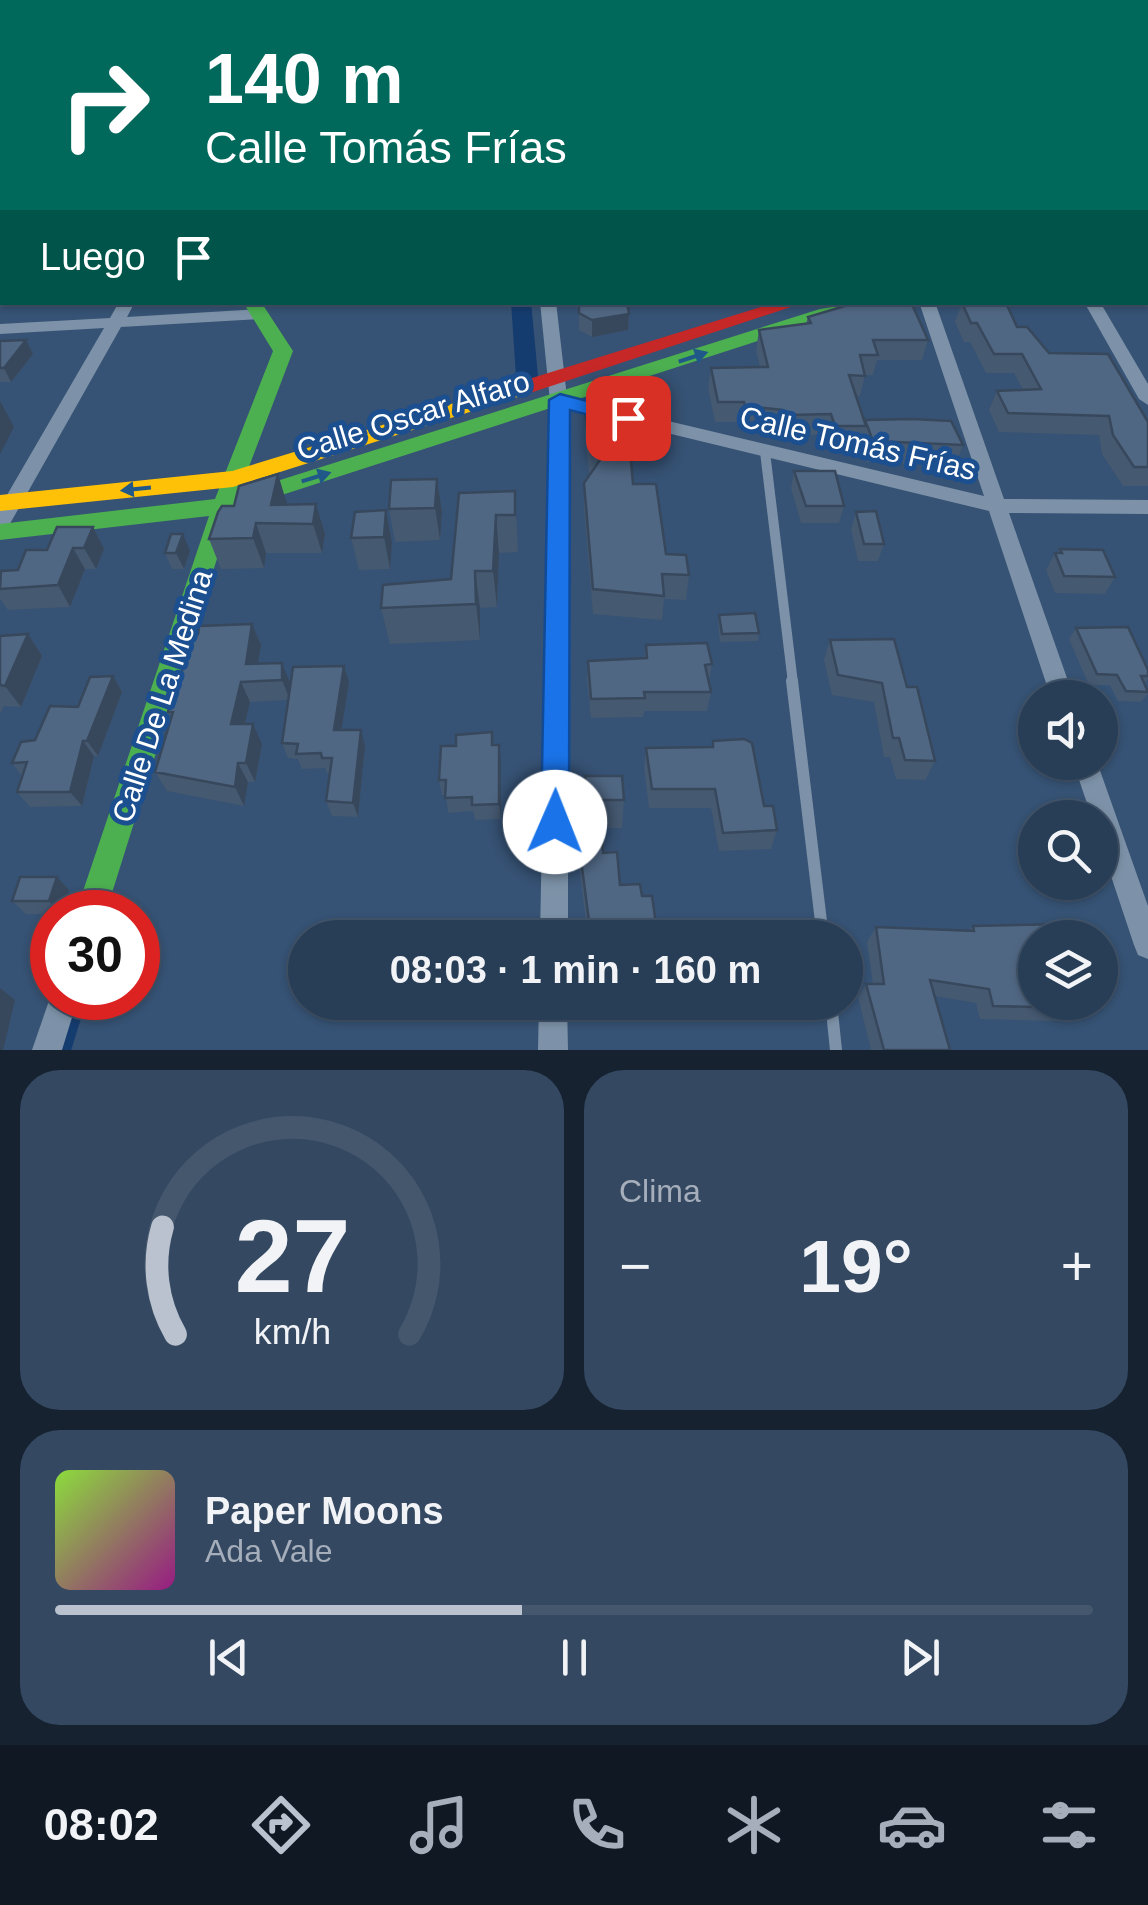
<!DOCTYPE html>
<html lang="es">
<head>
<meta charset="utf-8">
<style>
	body { margin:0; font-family:Arial,sans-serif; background:#344961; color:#f1f3f6; height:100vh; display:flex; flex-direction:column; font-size:38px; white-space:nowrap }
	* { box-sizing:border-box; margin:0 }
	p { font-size:32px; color:#a5aeba }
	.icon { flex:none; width:55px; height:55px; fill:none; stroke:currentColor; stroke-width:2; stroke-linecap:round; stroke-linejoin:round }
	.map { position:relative; height:1050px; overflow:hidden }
	.drawer { display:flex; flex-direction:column; gap:20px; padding:20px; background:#162230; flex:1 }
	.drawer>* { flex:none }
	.top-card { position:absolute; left:0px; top:0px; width:1150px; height:305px; box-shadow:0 2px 8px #0004,0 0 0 2px #44576d; background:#00695c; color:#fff; overflow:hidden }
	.controls { position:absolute; left:1018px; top:680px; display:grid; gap:20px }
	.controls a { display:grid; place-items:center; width:100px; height:100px; border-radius:50%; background:#283e57; box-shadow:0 2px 8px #0004,0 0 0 2px #44576d; font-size:50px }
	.speed { position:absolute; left:30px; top:890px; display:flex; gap:20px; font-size:50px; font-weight:700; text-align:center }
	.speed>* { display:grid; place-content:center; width:130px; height:130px; border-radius:50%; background:#283e57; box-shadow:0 2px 8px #0004,0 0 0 2px #44576d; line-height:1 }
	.speed .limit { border:15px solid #d22; background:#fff; color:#111 }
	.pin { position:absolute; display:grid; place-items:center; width:85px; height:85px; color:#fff; margin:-42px; border-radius:20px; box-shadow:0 5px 15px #0006 }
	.me { position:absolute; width:110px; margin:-55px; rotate:1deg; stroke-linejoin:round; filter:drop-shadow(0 0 8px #0008) }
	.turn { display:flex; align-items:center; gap:35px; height:210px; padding:0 40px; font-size:45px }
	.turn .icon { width:130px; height:130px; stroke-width:2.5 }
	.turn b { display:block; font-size:70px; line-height:85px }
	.then { display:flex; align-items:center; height:95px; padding:0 40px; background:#0003; gap:20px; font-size:38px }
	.big { font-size:75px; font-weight:800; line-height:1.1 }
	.drawer .tile { flex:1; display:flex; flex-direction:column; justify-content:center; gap:15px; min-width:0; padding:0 35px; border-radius:40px; background:#344961 }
	.drawer .dial { align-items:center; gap:0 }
	.dial svg { height:260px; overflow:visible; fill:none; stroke:#44576d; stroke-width:7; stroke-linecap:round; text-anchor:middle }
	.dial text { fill:#f1f3f6; stroke:none }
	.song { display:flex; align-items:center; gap:30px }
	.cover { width:120px; height:120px; border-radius:15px; background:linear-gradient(135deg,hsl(90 70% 55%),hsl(310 70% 35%)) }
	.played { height:10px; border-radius:5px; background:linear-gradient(90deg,#b9c2ce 45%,#44576d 45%) }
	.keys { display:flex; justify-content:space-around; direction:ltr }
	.heat { display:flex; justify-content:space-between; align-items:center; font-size:55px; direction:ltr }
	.drawer .tiles { flex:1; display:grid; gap:20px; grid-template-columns:1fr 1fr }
	.tile:last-child { grid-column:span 2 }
	.trip { position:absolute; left:288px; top:920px; width:575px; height:100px; border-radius:50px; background:#283e57; box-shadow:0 2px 8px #0004,0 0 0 2px #44576d; font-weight:800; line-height:100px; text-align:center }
	.tab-bar { display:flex; height:160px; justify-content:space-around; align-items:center; background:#101923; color:#a5aeba }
	.tab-bar .icon { width:70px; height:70px }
	.tab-bar .active { color:#b9c2ce }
	.tab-bar b { font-size:45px; color:#f1f3f6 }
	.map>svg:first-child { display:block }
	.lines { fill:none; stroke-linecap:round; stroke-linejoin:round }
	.stream-far1 { stroke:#153c6e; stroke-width:5 }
	.stream { stroke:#153c6e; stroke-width:10 }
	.canal { fill:#153c6e; fill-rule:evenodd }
	.lane-far1 { stroke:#7d92a8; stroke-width:10 }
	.lane { stroke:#7d92a8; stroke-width:12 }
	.street { fill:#7d92a8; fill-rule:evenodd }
	.fast { fill:#4caf50; fill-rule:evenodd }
	.slow { fill:#ffc107; fill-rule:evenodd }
	.jam { fill:#c62828; fill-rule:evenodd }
	.wall { fill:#455971 }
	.shaded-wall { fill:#38485c }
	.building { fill:#506783; stroke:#38485c; stroke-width:2.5 }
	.oneway { fill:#205989 }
	.route { fill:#1a73e8; stroke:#114b97; stroke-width:2.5 }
	.labels { text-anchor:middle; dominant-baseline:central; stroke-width:10; stroke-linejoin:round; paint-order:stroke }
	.street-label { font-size:30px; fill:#fff; stroke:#1b4f8f }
</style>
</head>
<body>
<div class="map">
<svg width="1148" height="1050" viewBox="0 0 1148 1050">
	<rect width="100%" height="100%" fill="#365274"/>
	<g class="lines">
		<polyline class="stream-far1" points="27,2 32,0"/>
		<polyline class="stream" points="66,1050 82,998"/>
		<g class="canal">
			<polygon points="331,0 355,0 357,2 333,2"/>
			<polygon points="511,302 531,302 538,376 527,383 516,376"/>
		</g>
		<polyline class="lane-far1" points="765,452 793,683"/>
		<g class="lane">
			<polyline points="792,681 823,938"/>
			<polyline points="831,1002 836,1050"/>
		</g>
		<g class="street">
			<polygon points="350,0 371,0 372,2 352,2"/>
			<rect x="616" y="0" width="10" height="2"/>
			<polygon points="791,0 801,0 802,2 792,2"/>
			<polygon points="904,0 915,0 916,2 905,2"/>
			<polygon points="1012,0 1023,0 1024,2 1013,2"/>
			<polygon points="1126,0 1137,0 1138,2 1127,2"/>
			<polygon points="0,166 2,167 2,175 0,175"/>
			<polygon points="119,302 135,302 127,317 261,309 269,314 261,319 121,327 7,529 0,531 0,507 104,328 0,334 0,324 110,318"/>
			<polygon points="540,302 556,302 567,397 984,496 919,302 935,302 1004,499 1148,500 1148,514 1009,513 1074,698 1051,698 989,511 568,409 568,938 540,938 550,401"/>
			<polygon points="1084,302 1100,302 1148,384 1148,405 1139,399"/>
			<polygon points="1073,762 1097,762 1148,906 1148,959 1138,955 1134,945 1100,843 1100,818 1092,818"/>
			<polygon points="52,992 52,998 78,998 62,1050 32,1050"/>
			<polygon points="539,1002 567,1002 568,1050 538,1050"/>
		</g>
		<polygon class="fast" points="243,302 261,302 293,351 239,493 820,309 864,302 918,302 909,307 829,318 232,511 106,912 76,912 209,516 0,540 0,524 215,499 273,351"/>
		<polygon class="slow" points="523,382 533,388 530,393 233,487 0,511 0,495 232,471"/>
		<polygon class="jam" points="777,302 806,302 530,393 523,394 513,388 516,383"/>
	</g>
	<g class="wall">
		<polygon points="579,302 629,314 628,330 592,337 579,330"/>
		<polygon points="962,303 1017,327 1049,353 1148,422 1148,486 1123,486 1102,454 1099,435 999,432 989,410 997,391 1023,390 1014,373 986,373 970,342 964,342 955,322"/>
		<polygon points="808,317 928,340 922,360 877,360 873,375 865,375 860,396 856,396 865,422 963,445 955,466 867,462 861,445 860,447 830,447 826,434 785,436 779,430 742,426 741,422 715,422 708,388 711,368 760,367 756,350 759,330 806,324"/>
		<polygon points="26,340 33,354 11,382 0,382 0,341"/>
		<polygon points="585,409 633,484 666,554 689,575 686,600 664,599 662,620 593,614 584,509 584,483 592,473 589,473 585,435"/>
		<polygon points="794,471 844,506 839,523 801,523 791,488"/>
		<polygon points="437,479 442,512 440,540 395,542 389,509"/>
		<polygon points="515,491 518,552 499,553 497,607 480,608 480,640 390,644 381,608 451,579"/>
		<polygon points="287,504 316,504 325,534 322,553 266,553 264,568 221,569 209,539"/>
		<polygon points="386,510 392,542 390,569 359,570 351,538"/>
		<polygon points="856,512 884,544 878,561 858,561 851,529"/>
		<polygon points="93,527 104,549 96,569 85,569 70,607 8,610 0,599 0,573 18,570 47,550"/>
		<polygon points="1060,549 1115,577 1105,594 1055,593 1046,570 1055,553 1058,553"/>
		<polygon points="190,551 184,569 172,569 165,553"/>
		<polygon points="719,615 759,633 758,641 720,642 718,623"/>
		<polygon points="252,624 261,645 258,663 282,663 290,688 344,666 349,682 341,730 365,746 358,817 332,816 326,801 330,773 327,773 325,768 302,769 298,759 288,758 282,743 288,700 250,702 245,724 262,744 255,782 248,782 244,806 167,791 155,772 171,718 168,712 181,676"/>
		<polygon points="1076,628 1148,670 1148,679 1145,683 1148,689 1148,694 1141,702 1118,701 1110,685 1089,685 1069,639"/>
		<polygon points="28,634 42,656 21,707 4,706 0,714 0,636"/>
		<polygon points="830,640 907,687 935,761 925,780 896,779 890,757 884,757 874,702 832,695 824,660"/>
		<polygon points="646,645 712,664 709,683 711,692 707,711 644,711 643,717 591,718 587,680 588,661 644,658"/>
		<polygon points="113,676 122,692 98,756 94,756 82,806 30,807 17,792 22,776 12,763 35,740 78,707"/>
		<polygon points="713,741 764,806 777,830 771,849 719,851 711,808 649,808 644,768 646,748 711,747"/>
		<polygon points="494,745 501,760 501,819 475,820 473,811 448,813 446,795 442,795 439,780"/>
		<polygon points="585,776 624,800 622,828 586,828"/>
		<polygon points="577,829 603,853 620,885 642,896 658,938 580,938 580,921 586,921 577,848"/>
		<polygon points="57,877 69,890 62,912 52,912 52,914 26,914 12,901"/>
		<polygon points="973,926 1035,938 1073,1008 1058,1021 980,1019 976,1003 935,996 950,1050 871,1050 858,997 866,984 873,984 867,942 876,927 968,931"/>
	</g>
	<g class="shaded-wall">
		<polygon points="629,314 628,330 592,337 592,320"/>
		<polygon points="26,340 33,354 11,382 4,368"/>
		<polygon points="0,401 14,427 0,454"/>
		<polygon points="278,474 287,504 271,505"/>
		<polygon points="437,479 442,512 440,540 435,508"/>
		<polygon points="316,504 325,534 322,553 313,524"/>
		<polygon points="386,510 392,542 390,569 384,537"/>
		<polygon points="496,515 499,553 497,607 493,571"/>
		<polygon points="256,523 266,553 264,568 253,538"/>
		<polygon points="93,527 104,549 96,569 84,548"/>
		<polygon points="183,534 190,551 184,569 176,553"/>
		<polygon points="73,548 85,569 70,607 58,585"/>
		<polygon points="475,571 480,608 480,640 476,604"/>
		<polygon points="252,624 261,645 255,681 246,664"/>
		<polygon points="28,634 42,656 21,707 5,686"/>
		<polygon points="282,663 290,683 290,700 282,680"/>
		<polygon points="344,666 349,682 339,745 334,730"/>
		<polygon points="113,676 122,692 98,756 87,741"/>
		<polygon points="241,682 250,702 240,744 231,724"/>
		<polygon points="253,724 262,744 255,782 246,763"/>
		<polygon points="361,730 365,746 358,817 353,803"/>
		<polygon points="83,741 94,756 82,806 70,792"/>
		<polygon points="499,745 501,760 501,819 499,804"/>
		<polygon points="238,763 248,782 244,806 235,787"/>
		<polygon points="57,877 69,890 62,912 59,912 49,901"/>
		<polygon points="0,988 15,1000 3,1050 0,1050"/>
	</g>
	<g class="building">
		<polygon points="579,302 627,302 629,314 592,320 579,313"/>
		<polygon points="858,302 911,302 928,340 873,340 878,355 860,355 865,376 849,375 866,426 835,426 831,414 789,415 783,410 745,406 744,402 718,402 711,368 768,367 759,330 811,323 808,317"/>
		<polygon points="962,303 1006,303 1017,327 1027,327 1049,353 1108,354 1148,422 1148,467 1134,467 1113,435 1109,416 1008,413 997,391 1041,389 1022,354 994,354 977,323 971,323"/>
		<polygon points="26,340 4,368 0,368 0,341"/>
		<polygon points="585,409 616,410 617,415 627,415 633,484 656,484 666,554 686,555 689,575 662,574 664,596 593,589 584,483 609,447 589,447"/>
		<polygon points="912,419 951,421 963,445 873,441 865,420"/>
		<polygon points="794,471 835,471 844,506 806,506"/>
		<polygon points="278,474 271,505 316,504 313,524 256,523 253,538 209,539 218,512 222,506 234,506 239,486"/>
		<polygon points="437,479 435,508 389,509 391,480"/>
		<polygon points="515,491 515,515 496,515 493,571 475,571 476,604 381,608 383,585 451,579 459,493"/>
		<polygon points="386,510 384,537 351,538 355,512"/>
		<polygon points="876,511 884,544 864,544 856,512"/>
		<polygon points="57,527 93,527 84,548 73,548 58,585 0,589 1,571 18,570 26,550 47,550"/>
		<polygon points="171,534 183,534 176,553 165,553"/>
		<polygon points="1060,549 1103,550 1115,577 1064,576 1055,553 1062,553"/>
		<polygon points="755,613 759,633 722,634 719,615"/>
		<polygon points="252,624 246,664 282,663 282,680 241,682 231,724 253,724 246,763 238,763 235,787 155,772 173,712 168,712 176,676 181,676 189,634 198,634 199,626"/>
		<polygon points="1128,627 1148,670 1148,676 1141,676 1148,692 1126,691 1117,675 1097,674 1076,628"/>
		<polygon points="28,634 5,686 0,685 0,636"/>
		<polygon points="894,639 907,687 917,687 935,761 905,760 899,738 893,738 882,683 838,675 830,640"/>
		<polygon points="707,643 712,664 705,665 711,692 644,692 645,698 591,699 588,661 647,658 646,645"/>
		<polygon points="344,666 334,730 361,730 353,803 326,801 332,758 322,758 321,753 296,754 298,744 282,743 293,667"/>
		<polygon points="113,676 87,741 83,741 70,792 17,792 27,762 12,763 21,742 35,740 50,706 78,707 90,677"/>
		<polygon points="492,732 492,745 499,745 499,804 472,805 472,797 445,798 446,780 439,780 441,746 456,746 456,735"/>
		<polygon points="744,739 752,743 764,806 773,806 777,830 723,833 715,789 652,789 646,748 713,747 713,741"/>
		<polygon points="585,776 622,776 624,800 586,800"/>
		<polygon points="577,829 602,829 603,853 617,852 620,885 640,884 642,896 652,896 658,938 582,938 580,921 589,921"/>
		<polygon points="20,877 57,877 49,901 12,901"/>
		<polygon points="1063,924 1068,938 1035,938 1035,1002 1071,1002 1073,1008 993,1006 989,989 930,980 950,1050 884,1050 866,984 884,984 876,927 974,931 973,926"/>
	</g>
	<defs><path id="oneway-solid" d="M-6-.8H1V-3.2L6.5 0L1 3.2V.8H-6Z" transform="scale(2.5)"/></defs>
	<g class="oneway">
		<use href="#oneway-solid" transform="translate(693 357) rotate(-18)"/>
		<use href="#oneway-solid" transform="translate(316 477) rotate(-17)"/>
		<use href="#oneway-solid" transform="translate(136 489) rotate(174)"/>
	</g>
	<polygon class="route" points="560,394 635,413 638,418 628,425 570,410 569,822 565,832 555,836 545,832 541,822 549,400"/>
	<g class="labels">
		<g class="street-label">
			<text transform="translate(413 415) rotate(-17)">Calle Oscar Alfaro</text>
			<text transform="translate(858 443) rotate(13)">Calle Tomás Frías</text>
			<text transform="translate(162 696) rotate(-72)">Calle De La Medina</text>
		</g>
	</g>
</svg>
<div class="controls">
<a><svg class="icon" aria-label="sound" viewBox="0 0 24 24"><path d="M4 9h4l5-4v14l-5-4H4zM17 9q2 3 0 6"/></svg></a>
<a><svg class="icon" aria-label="search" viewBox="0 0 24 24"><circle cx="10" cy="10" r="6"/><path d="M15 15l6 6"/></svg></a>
<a><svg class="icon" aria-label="layers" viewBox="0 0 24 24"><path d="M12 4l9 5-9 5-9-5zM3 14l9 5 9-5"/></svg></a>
</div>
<div class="speed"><div class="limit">30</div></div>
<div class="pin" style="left:628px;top:418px;background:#d93025"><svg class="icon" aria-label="arrive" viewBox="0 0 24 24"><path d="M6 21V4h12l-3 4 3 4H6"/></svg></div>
<svg class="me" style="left:555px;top:822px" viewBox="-20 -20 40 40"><circle r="19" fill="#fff"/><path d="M0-13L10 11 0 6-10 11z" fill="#1a73e8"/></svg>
<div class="trip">08:03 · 1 min · 160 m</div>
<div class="top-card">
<div class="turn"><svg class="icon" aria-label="right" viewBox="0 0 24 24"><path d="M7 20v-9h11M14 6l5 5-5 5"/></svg><div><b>140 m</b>Calle Tomás Frías</div></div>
<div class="then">Luego<svg class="icon" aria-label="arrive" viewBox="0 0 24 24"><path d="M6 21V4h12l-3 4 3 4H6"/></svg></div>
</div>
</div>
<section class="drawer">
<div class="tiles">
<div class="tile dial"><svg viewBox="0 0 100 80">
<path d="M14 69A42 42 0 1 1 86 69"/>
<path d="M14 69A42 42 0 0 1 10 36" stroke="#b9c2ce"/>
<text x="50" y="56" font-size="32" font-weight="700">27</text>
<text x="50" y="72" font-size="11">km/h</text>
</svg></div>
<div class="tile"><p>Clima</p>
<div class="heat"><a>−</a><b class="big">19°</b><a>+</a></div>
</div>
<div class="tile">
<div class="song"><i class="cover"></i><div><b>Paper Moons</b><p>Ada Vale</p></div></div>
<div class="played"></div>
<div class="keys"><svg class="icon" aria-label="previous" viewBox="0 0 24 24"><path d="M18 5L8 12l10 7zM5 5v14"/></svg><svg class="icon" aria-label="pause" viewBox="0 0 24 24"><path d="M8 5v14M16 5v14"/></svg><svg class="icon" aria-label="next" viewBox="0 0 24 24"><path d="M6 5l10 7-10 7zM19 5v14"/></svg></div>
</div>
</div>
</section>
<nav class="tab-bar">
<b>08:02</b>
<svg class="icon active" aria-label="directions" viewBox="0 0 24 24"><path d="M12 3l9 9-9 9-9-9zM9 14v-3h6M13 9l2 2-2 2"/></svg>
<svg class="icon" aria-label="music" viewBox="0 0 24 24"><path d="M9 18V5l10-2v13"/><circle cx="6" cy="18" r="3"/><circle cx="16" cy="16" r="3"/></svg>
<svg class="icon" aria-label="phone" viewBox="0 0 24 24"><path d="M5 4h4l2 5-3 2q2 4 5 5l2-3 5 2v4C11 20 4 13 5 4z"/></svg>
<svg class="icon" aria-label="climate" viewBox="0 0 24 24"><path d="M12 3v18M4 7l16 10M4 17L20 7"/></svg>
<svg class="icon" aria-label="car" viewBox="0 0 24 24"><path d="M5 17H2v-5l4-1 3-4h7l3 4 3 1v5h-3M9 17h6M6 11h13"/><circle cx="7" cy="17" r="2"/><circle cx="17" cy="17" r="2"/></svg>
<svg class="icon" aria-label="filters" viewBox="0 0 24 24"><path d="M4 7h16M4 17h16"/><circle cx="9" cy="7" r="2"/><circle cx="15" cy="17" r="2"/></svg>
</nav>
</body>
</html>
